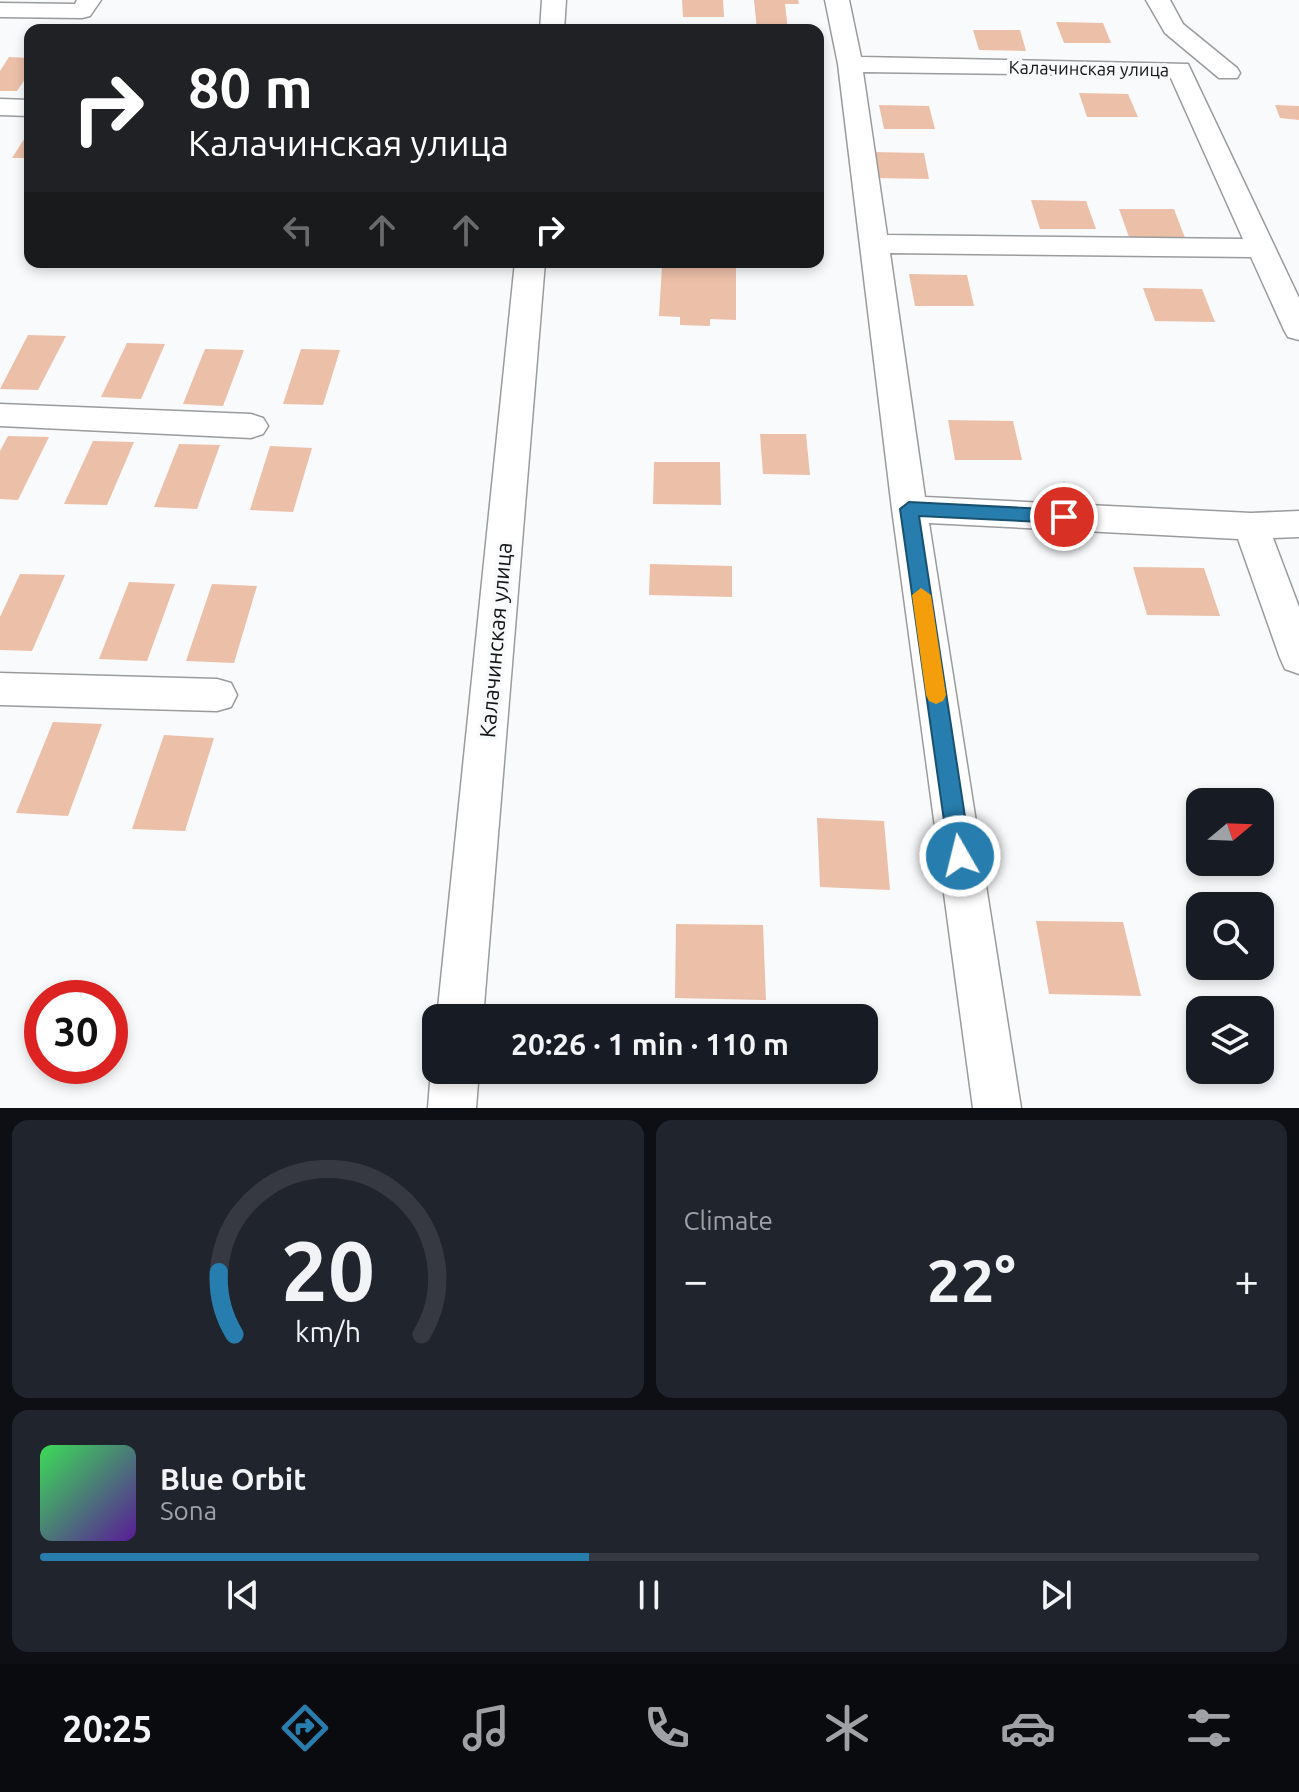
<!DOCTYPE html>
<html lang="en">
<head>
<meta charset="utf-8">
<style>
	body { margin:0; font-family:Ubuntu,sans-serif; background:#20242c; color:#f1f3f6; height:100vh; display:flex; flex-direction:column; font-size:30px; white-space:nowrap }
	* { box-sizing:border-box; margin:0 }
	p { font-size:26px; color:#9ea1a6 }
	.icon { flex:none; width:44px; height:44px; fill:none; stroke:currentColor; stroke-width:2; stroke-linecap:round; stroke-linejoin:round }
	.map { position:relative; height:1108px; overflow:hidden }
	.panel { display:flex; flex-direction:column; gap:12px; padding:12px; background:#0d0f14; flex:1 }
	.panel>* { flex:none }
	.guide { position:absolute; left:24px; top:24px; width:800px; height:244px; border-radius:16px; box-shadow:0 4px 12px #0003; background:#202124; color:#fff; overflow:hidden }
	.needle { width:52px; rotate:71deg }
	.fabs { position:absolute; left:1186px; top:788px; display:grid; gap:16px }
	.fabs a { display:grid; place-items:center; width:88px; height:88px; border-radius:16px; background:#171b24; box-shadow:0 4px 12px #0003; font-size:40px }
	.speed { position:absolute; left:24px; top:980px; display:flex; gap:16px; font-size:40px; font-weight:700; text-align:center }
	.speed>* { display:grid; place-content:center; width:104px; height:104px; border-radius:50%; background:#171b24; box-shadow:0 4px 12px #0003; line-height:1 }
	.speed .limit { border:12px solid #d22; background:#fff; color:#111 }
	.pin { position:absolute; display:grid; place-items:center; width:68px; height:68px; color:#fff; margin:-34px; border:4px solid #fff; border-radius:50%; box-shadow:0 2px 8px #0007 }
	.me { position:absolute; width:88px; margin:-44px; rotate:352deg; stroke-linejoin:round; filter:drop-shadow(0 0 6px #0008) }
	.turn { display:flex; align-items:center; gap:28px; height:168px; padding:0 32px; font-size:36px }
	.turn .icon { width:104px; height:104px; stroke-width:2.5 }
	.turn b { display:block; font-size:56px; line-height:68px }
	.lanes { display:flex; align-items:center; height:76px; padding:0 32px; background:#0003; justify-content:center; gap:40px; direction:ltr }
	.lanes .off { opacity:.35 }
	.big { font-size:60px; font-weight:700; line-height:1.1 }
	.panel .tile { flex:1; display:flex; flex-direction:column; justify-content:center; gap:12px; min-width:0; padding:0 28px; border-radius:16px; background:#20242c }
	.panel .dial { align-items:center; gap:0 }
	.dial svg { height:208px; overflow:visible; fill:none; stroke:#363941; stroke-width:7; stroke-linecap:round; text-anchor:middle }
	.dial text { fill:#f1f3f6; stroke:none }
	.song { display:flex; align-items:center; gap:24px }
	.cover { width:96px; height:96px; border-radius:12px; background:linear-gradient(135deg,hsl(130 70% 55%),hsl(270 70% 35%)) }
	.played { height:8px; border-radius:4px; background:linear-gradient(90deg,#277dad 45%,#363941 45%) }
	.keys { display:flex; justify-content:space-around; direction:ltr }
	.heat { display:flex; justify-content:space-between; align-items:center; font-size:44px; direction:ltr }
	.panel .tiles { flex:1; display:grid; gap:12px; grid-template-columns:1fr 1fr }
	.tile:last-child { grid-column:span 2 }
	.trip { position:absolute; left:422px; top:1004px; width:456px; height:80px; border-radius:16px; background:#171b24; box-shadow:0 4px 12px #0003; font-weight:700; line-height:80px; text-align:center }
	.dock { display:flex; height:128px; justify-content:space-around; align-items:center; background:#090b0e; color:#9ea1a6 }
	.dock .icon { width:56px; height:56px }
	.dock .selected { color:#277dad }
	.dock b { font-size:36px; color:#f1f3f6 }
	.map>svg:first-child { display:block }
	.building { fill:#ecbfa8 }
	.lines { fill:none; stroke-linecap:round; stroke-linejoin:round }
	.minor-casing { stroke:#9a9b9c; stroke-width:3 }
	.minor { fill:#fff; fill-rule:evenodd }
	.route { fill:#277dad; stroke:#195170; stroke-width:2 }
	.slow { fill:#f59e0b }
	.labels { text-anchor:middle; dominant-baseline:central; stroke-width:7; stroke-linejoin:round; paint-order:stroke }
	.far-street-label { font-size:18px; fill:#141515; stroke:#f9fafb }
	.street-label { font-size:22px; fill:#141515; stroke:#f9fafb }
</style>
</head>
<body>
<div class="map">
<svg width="1299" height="1108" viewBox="0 0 1299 1108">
	<rect width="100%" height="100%" fill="#f9fafb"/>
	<g class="building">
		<polygon points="682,0 723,0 724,17 683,17"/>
		<polygon points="754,0 798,0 799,4 785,4 788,30 757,30"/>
		<polygon points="1056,22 1103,23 1111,43 1064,43"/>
		<polygon points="973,30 1020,30 1026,51 979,50"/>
		<polygon points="9,57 30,58 30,72 17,91 0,91 0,71"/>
		<polygon points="1079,93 1128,94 1138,117 1087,117"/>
		<polygon points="879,105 929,106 935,129 884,129"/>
		<polygon points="1275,105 1299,106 1299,120 1280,118"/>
		<polygon points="30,130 30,158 12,158"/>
		<polygon points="872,152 924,153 929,179 876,178"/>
		<polygon points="1031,200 1086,201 1096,229 1040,229"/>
		<polygon points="1119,209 1174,209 1185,238 1129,237"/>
		<polygon points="662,266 736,268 736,320 710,319 710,326 680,325 680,317 659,316"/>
		<polygon points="909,274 967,275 974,306 915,306"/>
		<polygon points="1143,288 1202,289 1215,322 1155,321"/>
		<polygon points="28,335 66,336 38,390 0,389"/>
		<polygon points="127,343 165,344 141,399 101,397"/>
		<polygon points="205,349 244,350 223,406 183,404"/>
		<polygon points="301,349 340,350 323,405 283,404"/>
		<polygon points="948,420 1013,421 1022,460 955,460"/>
		<polygon points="760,434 806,434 810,475 763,474"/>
		<polygon points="8,436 49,437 18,500 0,499 0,451"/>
		<polygon points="93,441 134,442 107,505 64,504"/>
		<polygon points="179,444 220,445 197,509 154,507"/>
		<polygon points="270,446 312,448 293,512 250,510"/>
		<polygon points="654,462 720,462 721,505 653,504"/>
		<polygon points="650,564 732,566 732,597 649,595"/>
		<polygon points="1133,567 1204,568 1220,616 1147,615"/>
		<polygon points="20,574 65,575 32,651 0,650 0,617"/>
		<polygon points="129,582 175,584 147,661 99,659"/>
		<polygon points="212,584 257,586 234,663 186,661"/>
		<polygon points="53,722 102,724 68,816 16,813"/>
		<polygon points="164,735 214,738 185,831 132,829"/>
		<polygon points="817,818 884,821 890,890 820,887"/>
		<polygon points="1036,921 1123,922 1141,996 1049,994"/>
		<polygon points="676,924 763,925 766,1000 675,998"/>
	</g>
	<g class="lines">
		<g class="minor-casing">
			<g id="minor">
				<polygon points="77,0 101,0 90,16 82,18 0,17 0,3 75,4"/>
				<polygon points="542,0 566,0 564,30 540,30"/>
				<path d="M825,0H849L861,57L1188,64L1299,298V340L1288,337L1284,330L1251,257L890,253L925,497L1251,513L1299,511V537L1273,538L1299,607V674L1285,669L1280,658L1238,539L929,523L1021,1108H973L892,509L838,64ZM863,72L1170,76L1243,239L887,235Z"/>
				<polygon points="1146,0 1170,0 1183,24 1237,68 1240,73 1237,78 1219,78 1165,33"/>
				<polygon points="0,99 30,100 30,116 0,115"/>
				<polygon points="515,262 545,262 483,1018 437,1018"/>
				<polygon points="0,404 251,414 263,418 268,426 263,434 251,438 0,426"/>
				<polygon points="0,673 217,679 231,683 237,695 231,707 217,711 0,705"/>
				<polygon points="436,1058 436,1070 479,1070 476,1108 428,1108 431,1070"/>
			</g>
		</g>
		<use href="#minor" class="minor"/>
	</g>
	<polygon class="route" points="909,502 1064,510 1073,517 1064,523 919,516 971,856 968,863 960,866 952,863 949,856 900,509"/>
	<polygon class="slow" points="921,588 931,595 946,695 943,701 936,704 929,701 926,695 912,595"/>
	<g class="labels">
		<g class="far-street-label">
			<text transform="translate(1089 68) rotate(1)">Калачинская улица</text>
		</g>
		<g class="street-label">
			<text transform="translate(495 640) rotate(-85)">Калачинская улица</text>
		</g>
	</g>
</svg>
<div class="fabs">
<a><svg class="needle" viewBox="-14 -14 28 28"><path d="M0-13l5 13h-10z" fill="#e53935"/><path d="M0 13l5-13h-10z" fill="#9ea1a6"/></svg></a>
<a><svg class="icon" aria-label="search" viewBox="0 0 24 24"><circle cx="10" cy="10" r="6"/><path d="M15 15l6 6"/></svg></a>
<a><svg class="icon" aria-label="layers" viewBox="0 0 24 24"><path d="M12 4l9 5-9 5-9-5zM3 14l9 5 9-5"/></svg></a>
</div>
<div class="speed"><div class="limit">30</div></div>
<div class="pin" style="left:1064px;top:517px;background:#d93025"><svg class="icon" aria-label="arrive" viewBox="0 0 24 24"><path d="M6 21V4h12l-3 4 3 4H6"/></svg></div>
<svg class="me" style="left:960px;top:856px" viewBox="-20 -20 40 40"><circle r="17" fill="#277dad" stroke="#fff" stroke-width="3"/><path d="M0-11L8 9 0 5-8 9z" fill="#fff"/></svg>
<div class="trip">20:26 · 1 min · 110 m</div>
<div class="guide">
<div class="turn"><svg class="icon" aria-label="right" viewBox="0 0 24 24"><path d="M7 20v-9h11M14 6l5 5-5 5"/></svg><div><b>80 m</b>Калачинская улица</div></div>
<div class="lanes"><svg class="icon off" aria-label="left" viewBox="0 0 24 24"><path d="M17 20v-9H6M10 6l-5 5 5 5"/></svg><svg class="icon off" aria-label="ahead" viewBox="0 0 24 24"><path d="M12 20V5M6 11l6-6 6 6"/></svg><svg class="icon off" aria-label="ahead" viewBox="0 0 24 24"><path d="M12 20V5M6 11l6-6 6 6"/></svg><svg class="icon" aria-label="right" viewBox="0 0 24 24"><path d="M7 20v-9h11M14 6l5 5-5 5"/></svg></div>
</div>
</div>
<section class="panel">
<div class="tiles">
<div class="tile dial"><svg viewBox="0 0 100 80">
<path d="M14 69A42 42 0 1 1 86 69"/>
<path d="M14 69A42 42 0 0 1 8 45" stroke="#277dad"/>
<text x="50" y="56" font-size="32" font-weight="700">20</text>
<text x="50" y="72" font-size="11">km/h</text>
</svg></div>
<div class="tile"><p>Climate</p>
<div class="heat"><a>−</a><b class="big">22°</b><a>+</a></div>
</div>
<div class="tile">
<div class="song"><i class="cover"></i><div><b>Blue Orbit</b><p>Sona</p></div></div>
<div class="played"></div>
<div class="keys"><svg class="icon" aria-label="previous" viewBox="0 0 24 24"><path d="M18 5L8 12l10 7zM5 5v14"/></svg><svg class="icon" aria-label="pause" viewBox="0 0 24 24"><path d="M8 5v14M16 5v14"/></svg><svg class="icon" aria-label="next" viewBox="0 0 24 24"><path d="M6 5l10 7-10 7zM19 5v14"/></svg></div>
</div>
</div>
</section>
<nav class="dock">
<b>20:25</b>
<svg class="icon selected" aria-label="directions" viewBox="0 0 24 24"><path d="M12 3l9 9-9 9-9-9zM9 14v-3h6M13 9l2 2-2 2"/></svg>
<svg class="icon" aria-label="music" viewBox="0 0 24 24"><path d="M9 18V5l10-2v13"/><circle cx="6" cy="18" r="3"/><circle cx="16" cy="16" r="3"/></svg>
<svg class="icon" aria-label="phone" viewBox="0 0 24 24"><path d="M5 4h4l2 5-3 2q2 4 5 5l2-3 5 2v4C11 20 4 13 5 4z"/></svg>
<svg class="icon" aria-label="climate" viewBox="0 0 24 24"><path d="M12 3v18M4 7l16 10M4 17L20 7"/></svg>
<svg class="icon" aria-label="car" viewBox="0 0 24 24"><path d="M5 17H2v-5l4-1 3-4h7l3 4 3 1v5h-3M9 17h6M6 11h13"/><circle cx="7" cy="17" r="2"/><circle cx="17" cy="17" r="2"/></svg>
<svg class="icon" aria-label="filters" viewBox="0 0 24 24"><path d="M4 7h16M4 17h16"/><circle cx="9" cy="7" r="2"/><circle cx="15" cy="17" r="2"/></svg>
</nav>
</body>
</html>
